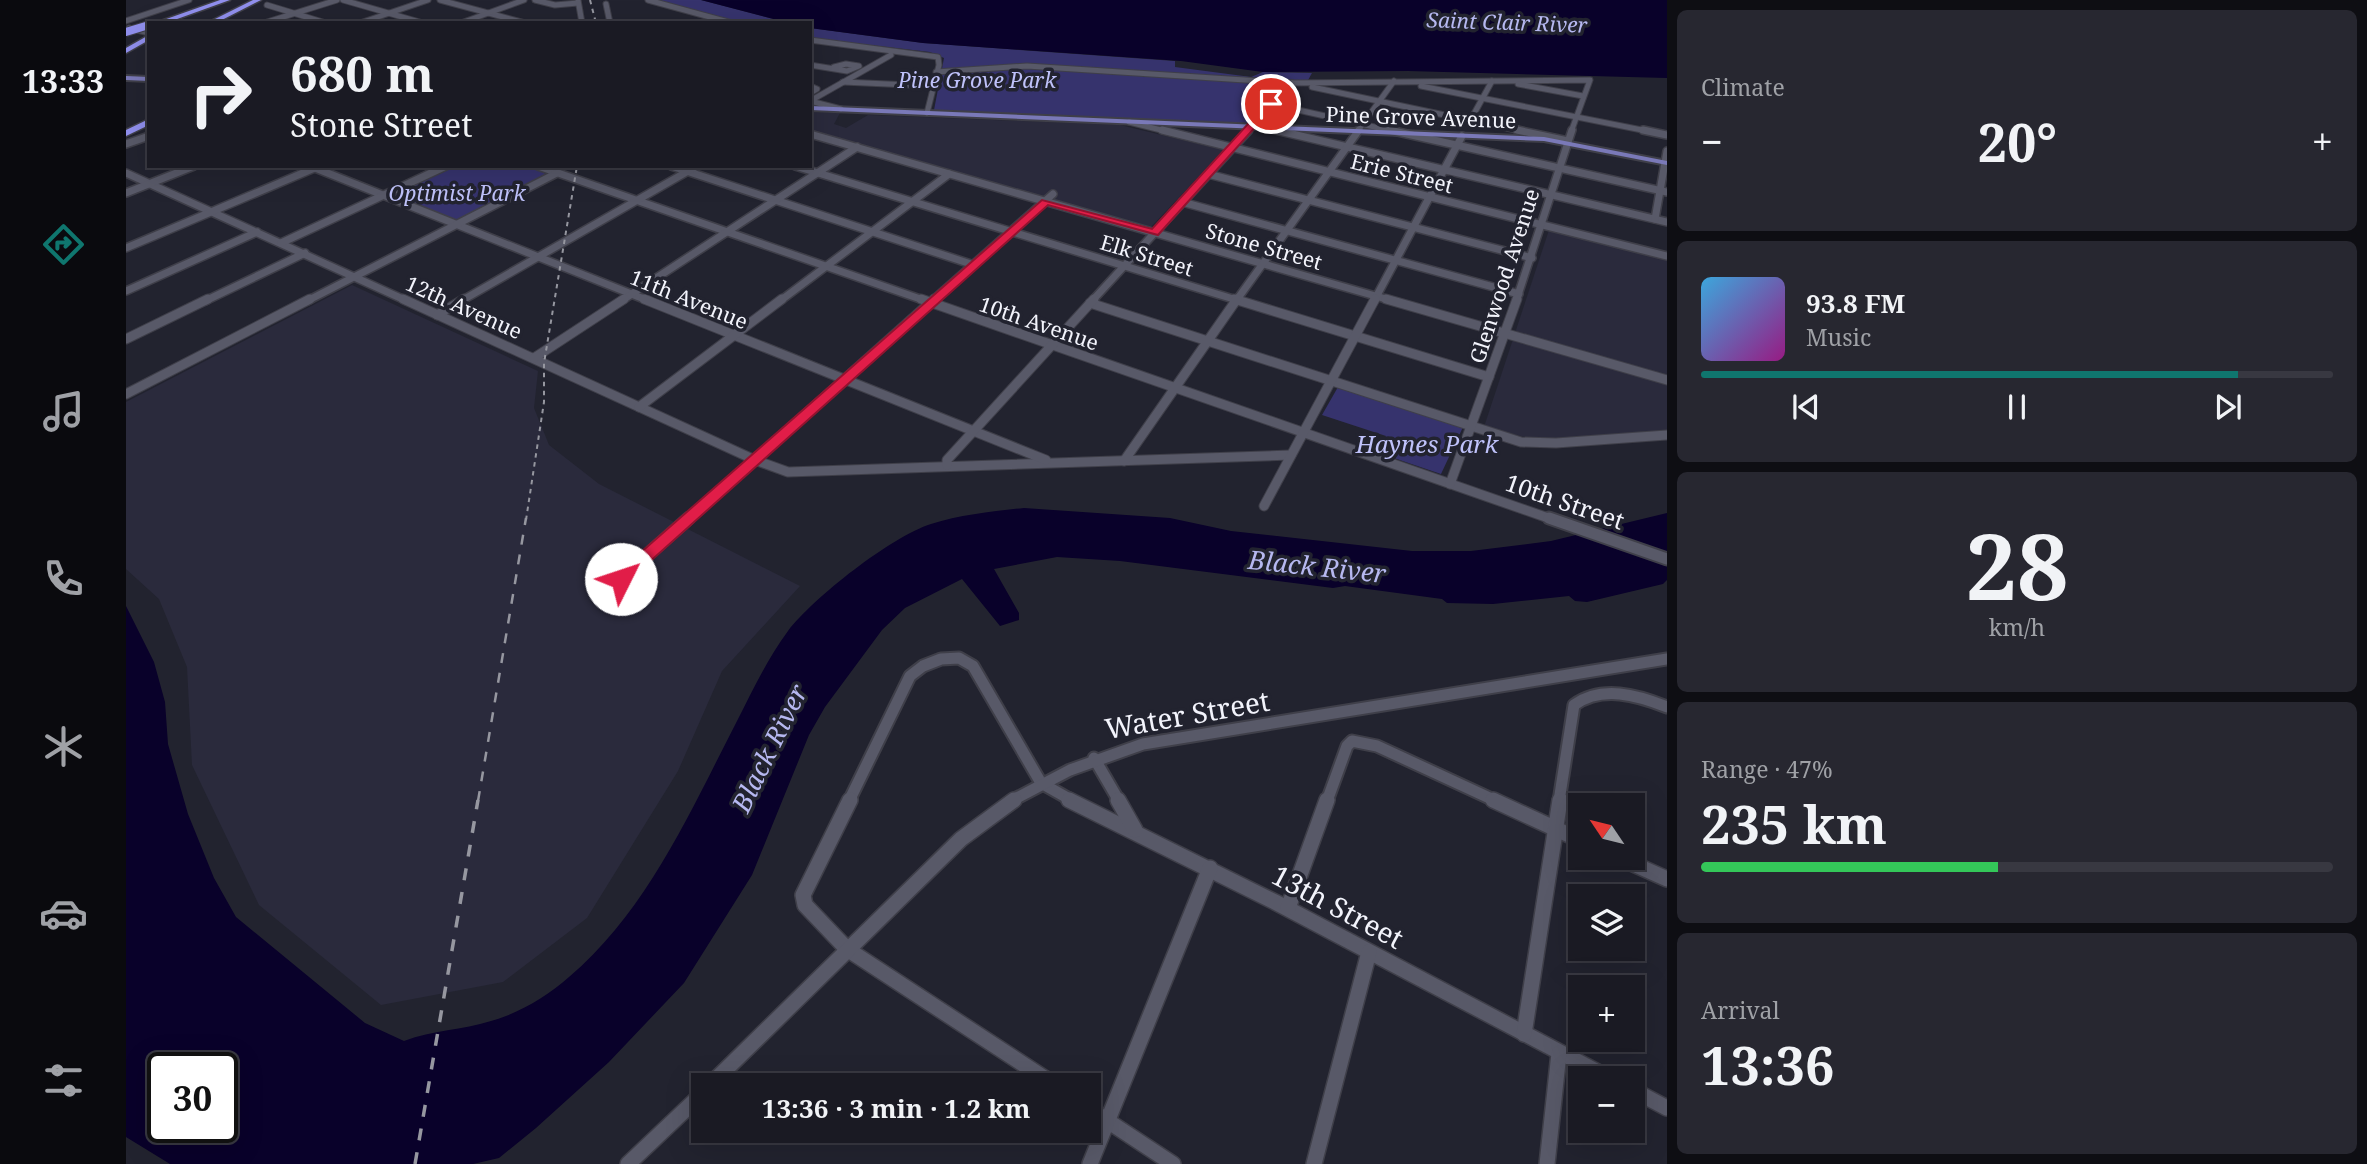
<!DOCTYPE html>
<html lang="en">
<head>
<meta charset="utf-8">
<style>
	body { margin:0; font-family:"Noto Serif",serif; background:#272730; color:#f1f3f6; height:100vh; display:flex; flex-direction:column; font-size:26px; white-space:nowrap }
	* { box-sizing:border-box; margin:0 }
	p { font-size:23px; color:#9fa1a6 }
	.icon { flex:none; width:38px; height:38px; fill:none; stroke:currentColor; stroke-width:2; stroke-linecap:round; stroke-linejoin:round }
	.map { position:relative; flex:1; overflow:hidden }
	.details { display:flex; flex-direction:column; gap:10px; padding:10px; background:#0e0e13; width:700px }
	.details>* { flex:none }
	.top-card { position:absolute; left:21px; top:21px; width:665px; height:147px; border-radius:0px; box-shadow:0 7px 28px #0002,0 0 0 2px #383841; background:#1a1a23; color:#f1f3f6; overflow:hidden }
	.needle { width:46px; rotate:305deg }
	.fabs { position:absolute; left:1442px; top:793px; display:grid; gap:14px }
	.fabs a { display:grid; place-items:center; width:77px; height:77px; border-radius:0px; background:#1a1a23; box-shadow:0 7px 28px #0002,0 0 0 2px #383841; font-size:35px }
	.speed { position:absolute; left:21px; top:1052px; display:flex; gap:14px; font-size:35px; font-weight:700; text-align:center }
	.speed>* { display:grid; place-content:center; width:91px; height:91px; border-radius:50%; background:#1a1a23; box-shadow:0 7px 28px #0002,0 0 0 2px #383841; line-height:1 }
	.speed .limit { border:4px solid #111; border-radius:10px; background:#fff; color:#111 }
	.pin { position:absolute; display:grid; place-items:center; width:60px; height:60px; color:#fff; margin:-30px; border:4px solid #fff; border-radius:50%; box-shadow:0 2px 7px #0007 }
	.me { position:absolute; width:77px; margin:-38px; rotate:49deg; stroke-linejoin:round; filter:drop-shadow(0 0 5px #0008) }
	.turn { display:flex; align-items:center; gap:24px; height:147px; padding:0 28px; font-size:32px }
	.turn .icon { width:91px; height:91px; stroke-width:2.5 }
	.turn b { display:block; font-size:49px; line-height:60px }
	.big { font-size:52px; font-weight:700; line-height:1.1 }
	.details .tile { flex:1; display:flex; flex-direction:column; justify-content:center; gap:10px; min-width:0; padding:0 24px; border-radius:10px; background:#272730 }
	.details .dial { align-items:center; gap:0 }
	.dial b { font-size:91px; line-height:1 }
	.song { display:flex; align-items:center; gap:21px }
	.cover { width:84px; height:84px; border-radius:10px; background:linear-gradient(135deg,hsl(200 70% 55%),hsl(310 70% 35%)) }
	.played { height:7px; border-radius:4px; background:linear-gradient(90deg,#0f766e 85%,#383841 85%) }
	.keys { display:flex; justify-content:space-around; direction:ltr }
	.heat { display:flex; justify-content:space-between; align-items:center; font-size:38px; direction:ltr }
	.charge { height:10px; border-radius:5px; background:linear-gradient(90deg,#34c759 47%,#383841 0) }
	.trip { position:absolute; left:565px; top:1073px; width:410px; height:70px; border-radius:0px; background:#1a1a23; box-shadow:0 7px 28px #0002,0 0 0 2px #383841; font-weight:700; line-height:70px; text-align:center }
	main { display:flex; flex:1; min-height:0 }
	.dock { display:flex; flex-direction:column; width:126px; justify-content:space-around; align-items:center; background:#0a0a0e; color:#9fa1a6 }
	.dock .icon { width:49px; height:49px }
	.dock .active { color:#0f766e }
	.dock b { font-size:32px; color:#f1f3f6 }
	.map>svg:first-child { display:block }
	.built { fill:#2a2a3c }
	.green { fill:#36336d }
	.water { fill:#09012a; fill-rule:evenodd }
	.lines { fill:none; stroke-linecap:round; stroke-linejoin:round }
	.minor-far4-casing { stroke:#3f3f49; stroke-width:7 }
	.minor-far3-casing { stroke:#3f3f49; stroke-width:10 }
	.minor-far2-casing { stroke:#3f3f49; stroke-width:11 }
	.minor-far1-casing { stroke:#3f3f49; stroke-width:15 }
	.minor-casing { stroke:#3f3f49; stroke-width:18 }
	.major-casing { stroke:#3f3f49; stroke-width:4 }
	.highway-casing { stroke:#3f3f49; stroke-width:3 }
	.minor-far4 { stroke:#585968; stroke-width:5 }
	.minor-far3 { stroke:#585968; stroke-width:7 }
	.minor-far2 { stroke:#585968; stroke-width:9 }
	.minor-far1 { stroke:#585968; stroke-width:11 }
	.minor { stroke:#585968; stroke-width:15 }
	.major { fill:#7a79b8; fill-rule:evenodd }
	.highway { fill:#908fed; fill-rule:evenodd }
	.rail-far2 { stroke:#9697a0; stroke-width:2; stroke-dasharray:4.5 4.5; stroke-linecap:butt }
	.rail-far1 { stroke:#9697a0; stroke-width:2.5; stroke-dasharray:10 10; stroke-linecap:butt }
	.rail { stroke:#9697a0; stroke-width:3.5; stroke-dasharray:12 12; stroke-linecap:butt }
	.highway-bridge-casing { stroke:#3f3f49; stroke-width:10; stroke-linecap:butt }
	.highway-bridge { stroke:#908fed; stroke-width:8 }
	.route { fill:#e11d48; stroke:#92132f; stroke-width:2 }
	.labels { text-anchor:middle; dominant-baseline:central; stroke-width:7; stroke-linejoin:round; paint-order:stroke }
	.far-water-label { font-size:21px; font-style:italic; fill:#b6b8f0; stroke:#22232f }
	.far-park-label { font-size:21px; font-style:italic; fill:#bfc2fa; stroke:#22232f }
	.far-street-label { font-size:21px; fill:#f3f4fc; stroke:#22232f }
	.park-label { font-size:24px; font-style:italic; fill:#bfc2fa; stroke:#22232f }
	.street-label { font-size:24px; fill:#f3f4fc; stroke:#22232f }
	.water-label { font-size:26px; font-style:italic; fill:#b6b8f0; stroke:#22232f }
	.near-street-label { font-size:28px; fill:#f3f4fc; stroke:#22232f }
</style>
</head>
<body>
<main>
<nav class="dock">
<b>13:33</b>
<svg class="icon active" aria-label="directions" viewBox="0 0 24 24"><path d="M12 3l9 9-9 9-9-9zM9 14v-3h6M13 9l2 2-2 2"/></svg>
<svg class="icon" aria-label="music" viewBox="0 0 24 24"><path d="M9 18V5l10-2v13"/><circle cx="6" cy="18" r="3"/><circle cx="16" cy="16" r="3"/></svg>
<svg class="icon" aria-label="phone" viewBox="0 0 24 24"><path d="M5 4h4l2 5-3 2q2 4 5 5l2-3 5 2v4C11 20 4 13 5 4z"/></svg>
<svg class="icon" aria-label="climate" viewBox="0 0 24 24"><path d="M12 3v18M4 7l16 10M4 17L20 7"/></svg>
<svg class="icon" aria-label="car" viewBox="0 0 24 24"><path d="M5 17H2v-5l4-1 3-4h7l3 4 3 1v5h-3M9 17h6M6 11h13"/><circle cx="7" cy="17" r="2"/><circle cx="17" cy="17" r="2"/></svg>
<svg class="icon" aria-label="filters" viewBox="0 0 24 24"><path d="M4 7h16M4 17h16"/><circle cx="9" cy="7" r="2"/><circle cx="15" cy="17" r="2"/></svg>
</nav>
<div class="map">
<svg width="1541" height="1164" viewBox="0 0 1541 1164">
	<rect width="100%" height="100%" fill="#22232f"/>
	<g class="built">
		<polygon points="684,112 714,113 708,124 720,128 742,115 994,125 1098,150 1024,228 684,131"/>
		<polygon points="1423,230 1541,259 1541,431 1411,440 1358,427"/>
		<polygon points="226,285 412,371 408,408 423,445 473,484 674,586 596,671 552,771 461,918 377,982 255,1005 133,905 66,765 61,667 33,599 0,569 0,402"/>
	</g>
	<g class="green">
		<polygon points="529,0 575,0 663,23 613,23"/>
		<polygon points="684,28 797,43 1049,61 1049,67 1125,77 1137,72 1186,73 1181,82 1165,82 1125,124 808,110 818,58 804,52 684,38"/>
		<polygon points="326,166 400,166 425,175 333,222 265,195"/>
		<polygon points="1212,387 1337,427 1315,474 1253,453 1260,436 1196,415"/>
	</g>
	<g class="water">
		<polygon points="575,0 1541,0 1541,78 1282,71 1137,72 1055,61 797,43 684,28 684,23 663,23"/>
		<path d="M898,508L1044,518L1105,531L1286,551H1345L1425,541L1541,513V580L1537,584L1461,602L1449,601L1443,596L1367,604L1321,603L1316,599L1219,586L1207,588L994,561L931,557L868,569L893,613V620L874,626L836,579L779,608L756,630L699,707L683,735L626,875L558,983L483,1062L410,1128L373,1158L347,1164H44L0,1137V606L28,662L39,702L42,744L62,814L88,878L110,917L239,1023L278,1041C307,1030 336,1030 365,1021C394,1013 421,996 443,977C521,911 564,812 610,723C626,692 641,659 662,631C687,598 766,536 805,524C834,515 868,511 898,508ZM37,1068H96V1127H37Z"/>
	</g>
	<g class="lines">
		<g class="minor-far4-casing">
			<g id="minor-far4">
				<polyline points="217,0 297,23"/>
				<polyline points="314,0 399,23"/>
				<polyline points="409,0 429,5 452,3"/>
				<polyline points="452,0 456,23"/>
				<polyline points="522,0 606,23"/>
				<polyline points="480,4 484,23"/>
				<polyline points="141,5 200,23"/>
				<polyline points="0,21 63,0"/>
				<polyline points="138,23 211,0"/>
				<polyline points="234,23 302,0"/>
				<polyline points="335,23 398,0"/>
				<polyline points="3,28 23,33"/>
				<polyline points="684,40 812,57 813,65 801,113"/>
				<polyline points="684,65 721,71 733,66 720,64 708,67"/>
				<polyline points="810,72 901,66 1166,83 1464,80 1445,132"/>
				<polyline points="717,82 806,86"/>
				<polyline points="1392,84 1457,96"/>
				<polyline points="684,86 691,89 684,93"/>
				<polyline points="1295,86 1526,132"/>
				<polyline points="1186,87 1399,132"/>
				<polyline points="684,101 765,55"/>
				<polyline points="684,101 715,109"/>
				<polyline points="1145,104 1271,132"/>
				<polyline points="1344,121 1366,81"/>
				<polyline points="1003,122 1043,132"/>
				<polyline points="1135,127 1156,132"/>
				<polyline points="1121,132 1166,83"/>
				<polyline points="1231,132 1268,81"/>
			</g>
		</g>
		<g class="minor-far3-casing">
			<g id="minor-far3">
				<polyline points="1036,130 1541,256"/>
				<polyline points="1149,130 1541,222"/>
				<polyline points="1263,130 1541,192"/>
				<polyline points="1391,130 1442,141"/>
				<polyline points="1517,130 1541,135"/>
				<polyline points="684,134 1267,301"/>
				<polyline points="0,144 23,136"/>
				<polyline points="184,166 523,301"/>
				<polyline points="412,166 800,301"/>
				<polyline points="545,166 848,265"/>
				<polyline points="669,166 1114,301"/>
				<polyline points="0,173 281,301"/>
				<polyline points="1082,174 1406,258"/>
				<polyline points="0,193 68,166"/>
				<polyline points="1056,202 1393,294"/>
				<polyline points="1529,219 1541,151"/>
				<polyline points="155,243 320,166"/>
				<polyline points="0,248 191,167"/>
				<polyline points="0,291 131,232"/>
				<polyline points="79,301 179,253"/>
				<polyline points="181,301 431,173"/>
				<polyline points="335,301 571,166"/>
				<polyline points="495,301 731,147"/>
				<polyline points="654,301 823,174"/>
				<polyline points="806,301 927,194"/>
				<polyline points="966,301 1123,130"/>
				<polyline points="1110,301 1233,130"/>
				<polyline points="1248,301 1336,136"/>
				<polyline points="1390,301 1446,130"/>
			</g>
		</g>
		<g class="minor-far2-casing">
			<g id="minor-far2">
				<polyline points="277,299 629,460 662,472 1165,455"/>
				<polyline points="518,299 920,460"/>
				<polyline points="795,299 1428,520"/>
				<polyline points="1108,299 1363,377"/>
				<polyline points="1260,299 1541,380"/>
				<polyline points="964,303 1395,442 1430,443 1541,435"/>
				<polyline points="311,315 338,299"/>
				<polyline points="0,339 82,299"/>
				<polyline points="408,358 498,299"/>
				<polyline points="0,394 184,299"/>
				<polyline points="513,407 656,299"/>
				<polyline points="998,461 1111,299"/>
				<polyline points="821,465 821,460 968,299"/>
				<polyline points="1324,484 1391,299"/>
				<polyline points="1138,506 1249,299"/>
				<polyline points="561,520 808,299"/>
			</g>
		</g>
		<g class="minor-far1-casing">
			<g id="minor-far1">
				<polyline points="1423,518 1541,559"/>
				<polyline points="494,579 563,518"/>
				<polyline points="968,758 993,801"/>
				<polyline points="723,801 784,676 797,666 815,659 833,658 847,666 915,783 947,801"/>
				<polyline points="885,801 944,770 1017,744 1541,659"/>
				<polyline points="1201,801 1221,746 1226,741 1251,746 1370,801"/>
				<path d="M1433,801L1448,705C1476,685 1511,695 1541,707"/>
			</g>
		</g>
		<g class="minor-casing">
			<g id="minor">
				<polyline points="724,800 677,895 679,905 721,949 929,1085"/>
				<polyline points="943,800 1149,902 1483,1078"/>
				<polyline points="992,800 1009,830"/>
				<polyline points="1367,800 1454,840"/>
				<polyline points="1494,858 1541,879"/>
				<polyline points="1162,908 1201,800"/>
				<polyline points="1398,1034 1434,800"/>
				<polyline points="584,1085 835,839 888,800"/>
				<polyline points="1507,1090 1541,1108"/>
				<polyline points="962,1108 1047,1164"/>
				<polyline points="502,1164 578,1092"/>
				<polyline points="964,1164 1084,868"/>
				<polyline points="1188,1164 1243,952"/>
				<polyline points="1421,1164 1433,1053"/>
			</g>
		</g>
		<g class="major-casing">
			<g id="major">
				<polygon points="0,76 23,77 23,81 0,80"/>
				<polygon points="684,106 1418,137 1541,161 1541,165 1418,141 684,110"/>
			</g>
		</g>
		<g class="highway-casing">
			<g id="highway">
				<polygon points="94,0 104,0 40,23 29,23"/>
				<polygon points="127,0 135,0 90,23 81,23"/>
				<polygon points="23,35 23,40 0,53 0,48"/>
				<polygon points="23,119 23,125 0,136 0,130"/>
			</g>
		</g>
		<use href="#minor-far4" class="minor-far4"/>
		<use href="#minor-far3" class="minor-far3"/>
		<use href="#minor-far2" class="minor-far2"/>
		<use href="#minor-far1" class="minor-far1"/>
		<use href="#minor" class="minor"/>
		<use href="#major" class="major"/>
		<use href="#highway" class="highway"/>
		<g class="rail-far2">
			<polyline points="464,0 470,23"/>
			<polyline points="400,520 418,402 418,363 451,166"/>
		</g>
		<polyline class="rail-far1" points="352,801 400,518"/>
		<polyline class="rail" points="289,1164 352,800"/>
		<g class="highway-bridge-casing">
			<polyline id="highway-bridge" points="0,32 23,25"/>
		</g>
		<use href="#highway-bridge" class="highway-bridge"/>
	</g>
	<polygon class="route" points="1142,102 1150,104 1032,235 922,205 500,583 489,583 489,575 916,200 1026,229"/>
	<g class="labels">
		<g class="far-water-label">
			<text transform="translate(1381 22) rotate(2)">Saint Clair River</text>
		</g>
		<g class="far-park-label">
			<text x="851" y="80">Pine Grove Park</text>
			<text x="331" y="193">Optimist Park</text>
		</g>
		<g class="far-street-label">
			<text transform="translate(1295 117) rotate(2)">Pine Grove Avenue</text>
			<text transform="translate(1276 173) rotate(14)">Erie Street</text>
			<text transform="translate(1138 246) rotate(16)">Stone Street</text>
			<text transform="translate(1021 255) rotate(17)">Elk Street</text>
			<text transform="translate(1378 276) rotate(-72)">Glenwood Avenue</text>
			<text transform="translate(563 299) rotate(22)">11th Avenue</text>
			<text transform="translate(338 307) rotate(24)">12th Avenue</text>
			<text transform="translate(913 323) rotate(19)">10th Avenue</text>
		</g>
		<g class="park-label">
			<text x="1301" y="443">Haynes Park</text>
		</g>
		<g class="street-label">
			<text transform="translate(1439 501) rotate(19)">10th Street</text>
		</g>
		<g class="water-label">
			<text transform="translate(1191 566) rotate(6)">Black River</text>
			<text transform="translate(643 748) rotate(-64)">Black River</text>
		</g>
		<g class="near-street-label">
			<text transform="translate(1061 714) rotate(-10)">Water Street</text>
			<text transform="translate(1212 906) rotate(28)">13th Street</text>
		</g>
	</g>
</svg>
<div class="fabs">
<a><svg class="needle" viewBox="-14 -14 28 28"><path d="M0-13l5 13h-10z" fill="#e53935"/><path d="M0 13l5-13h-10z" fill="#9fa1a6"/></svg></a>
<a><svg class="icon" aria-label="layers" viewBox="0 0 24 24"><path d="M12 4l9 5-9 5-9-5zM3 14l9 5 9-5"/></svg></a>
<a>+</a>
<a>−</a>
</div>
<div class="speed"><div class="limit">30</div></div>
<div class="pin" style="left:1145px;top:104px;background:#d93025"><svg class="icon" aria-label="arrive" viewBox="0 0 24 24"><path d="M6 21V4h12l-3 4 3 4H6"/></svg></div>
<svg class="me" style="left:495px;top:579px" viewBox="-20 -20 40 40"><circle r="19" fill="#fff"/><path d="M0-13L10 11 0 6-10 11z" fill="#e11d48"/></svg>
<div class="trip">13:36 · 3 min · 1.2 km</div>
<div class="top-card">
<div class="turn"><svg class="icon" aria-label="right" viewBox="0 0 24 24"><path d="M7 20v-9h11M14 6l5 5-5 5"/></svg><div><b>680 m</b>Stone Street</div></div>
</div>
</div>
<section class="details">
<div class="tile"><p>Climate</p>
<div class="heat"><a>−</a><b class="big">20°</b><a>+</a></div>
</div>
<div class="tile">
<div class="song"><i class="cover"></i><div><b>93.8 FM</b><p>Music</p></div></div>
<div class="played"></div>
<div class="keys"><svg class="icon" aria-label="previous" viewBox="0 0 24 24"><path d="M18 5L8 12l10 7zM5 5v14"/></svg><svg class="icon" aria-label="pause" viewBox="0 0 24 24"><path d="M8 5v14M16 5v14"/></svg><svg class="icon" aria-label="next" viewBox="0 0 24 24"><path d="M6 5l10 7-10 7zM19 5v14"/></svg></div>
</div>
<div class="tile dial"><b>28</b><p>km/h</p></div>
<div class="tile"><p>Range · 47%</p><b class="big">235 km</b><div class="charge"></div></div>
<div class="tile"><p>Arrival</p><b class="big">13:36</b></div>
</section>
</main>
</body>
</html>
